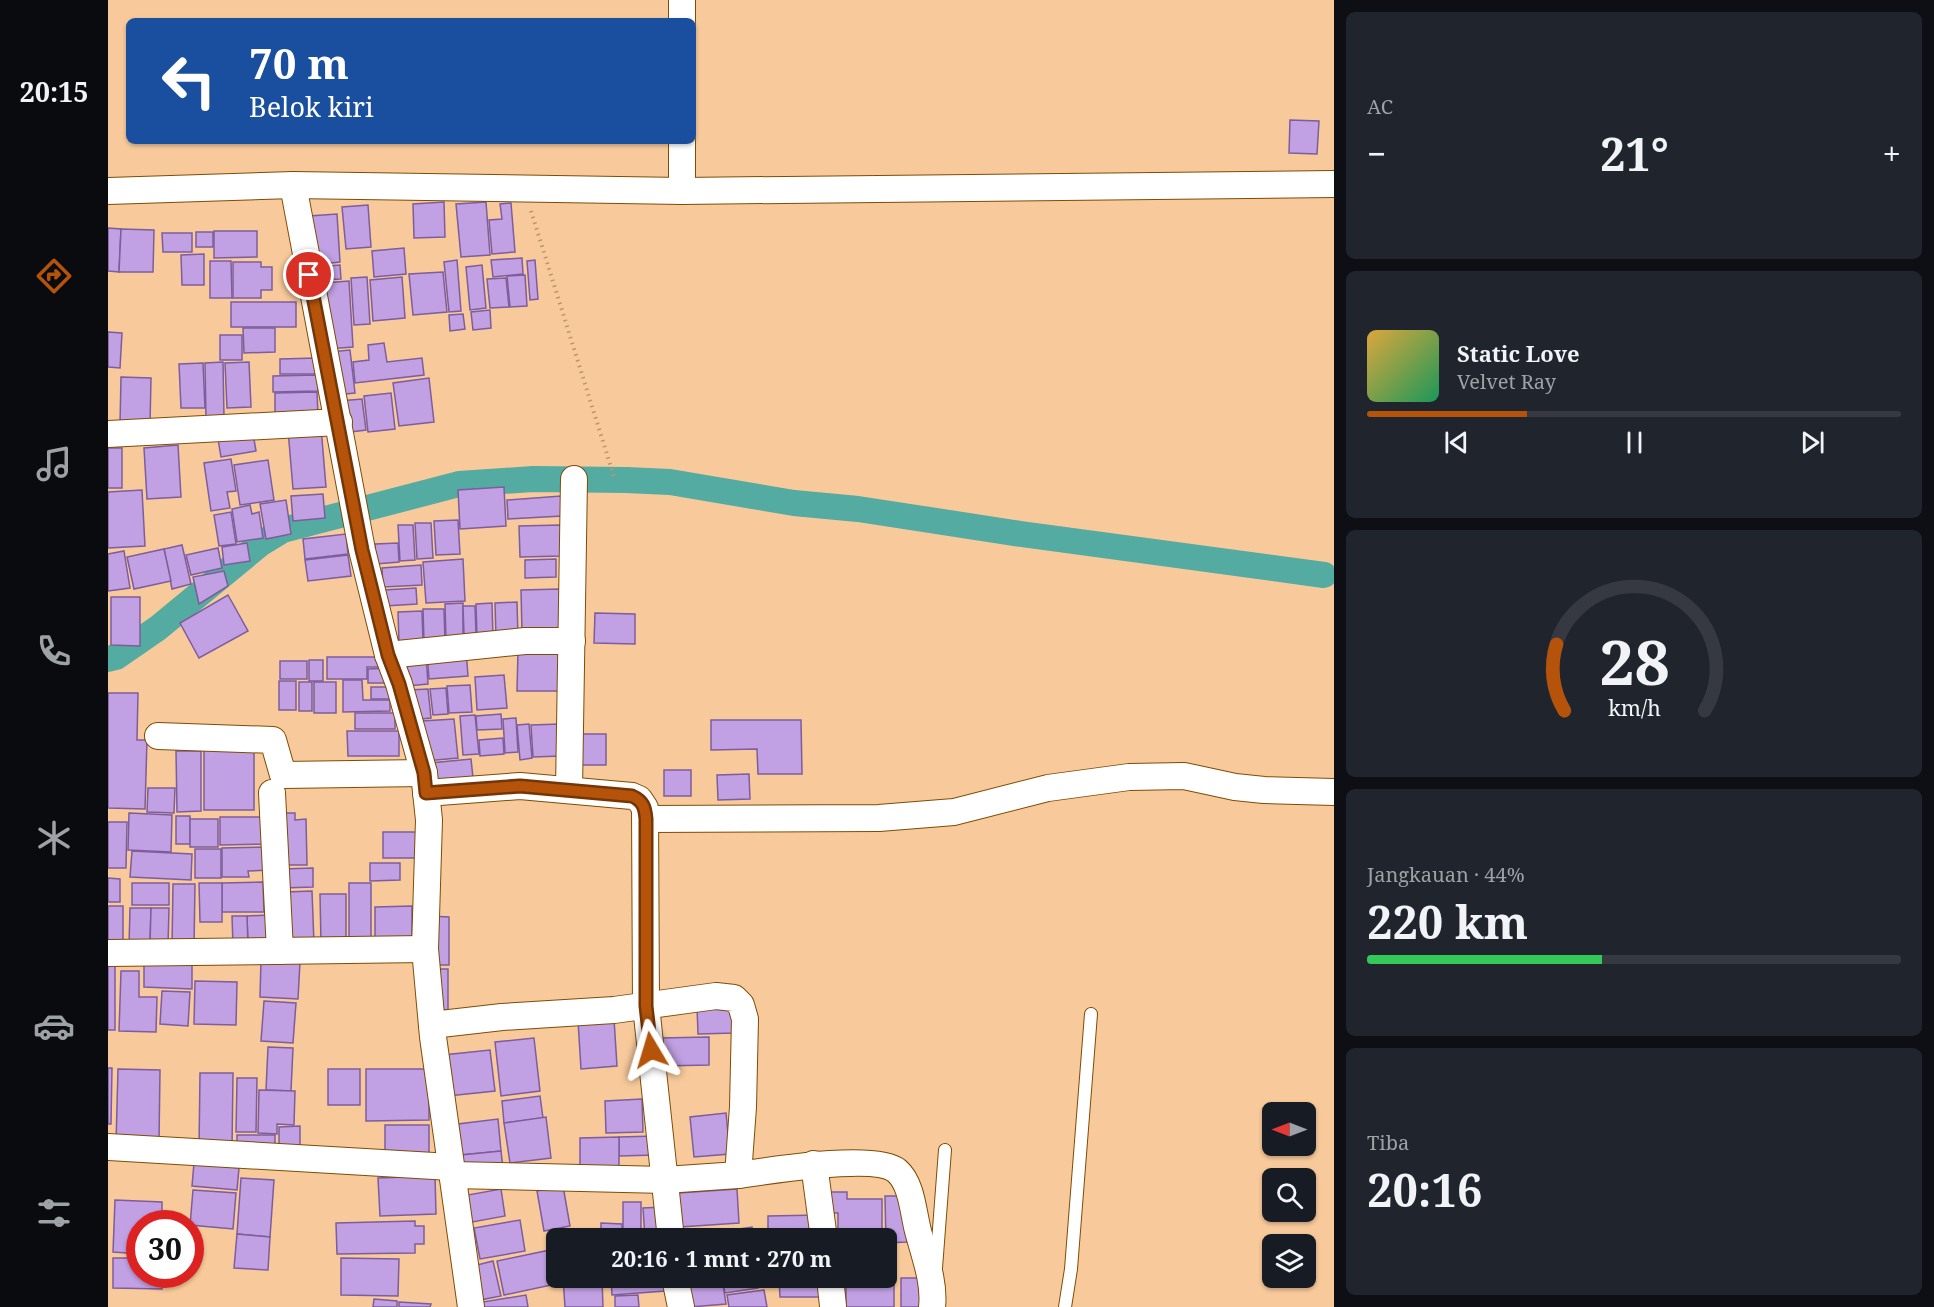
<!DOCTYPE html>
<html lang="id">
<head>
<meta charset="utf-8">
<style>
	body { margin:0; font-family:"Noto Serif",serif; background:#20242c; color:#f1f3f6; height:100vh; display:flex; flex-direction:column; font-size:22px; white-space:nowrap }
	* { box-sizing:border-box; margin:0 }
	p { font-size:20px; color:#9ea1a6 }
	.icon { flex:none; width:33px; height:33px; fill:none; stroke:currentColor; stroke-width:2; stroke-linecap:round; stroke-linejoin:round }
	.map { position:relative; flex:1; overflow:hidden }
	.panel { display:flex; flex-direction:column; gap:12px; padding:12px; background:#0d0f14; width:600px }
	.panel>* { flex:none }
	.hud { position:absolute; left:18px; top:18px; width:570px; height:126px; border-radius:9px; box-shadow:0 2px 4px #0004; background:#1a4fa0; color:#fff; overflow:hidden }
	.needle { width:39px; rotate:270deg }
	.tools { position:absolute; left:1154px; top:1102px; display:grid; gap:12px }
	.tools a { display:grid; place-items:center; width:54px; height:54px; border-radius:9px; background:#171b24; box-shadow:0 2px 4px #0004; font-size:30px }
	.speed { position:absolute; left:18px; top:1210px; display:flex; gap:12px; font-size:30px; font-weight:700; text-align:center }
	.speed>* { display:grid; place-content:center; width:78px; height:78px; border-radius:50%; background:#171b24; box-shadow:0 2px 4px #0004; line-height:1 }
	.speed .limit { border:9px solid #d22; background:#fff; color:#111 }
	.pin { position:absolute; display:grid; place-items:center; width:51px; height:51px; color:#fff; margin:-26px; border:3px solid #fff; border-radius:50%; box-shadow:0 2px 6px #0007 }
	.me { position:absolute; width:66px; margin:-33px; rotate:353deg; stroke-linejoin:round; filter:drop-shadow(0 0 4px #0008) }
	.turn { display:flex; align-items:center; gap:21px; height:126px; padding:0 24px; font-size:27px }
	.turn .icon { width:78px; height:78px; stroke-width:2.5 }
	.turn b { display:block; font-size:42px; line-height:51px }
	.big { font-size:45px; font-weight:700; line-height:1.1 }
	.panel .widget { flex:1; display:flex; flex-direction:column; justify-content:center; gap:9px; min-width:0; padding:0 21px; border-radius:9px; background:#20242c }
	.panel .dial { align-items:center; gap:0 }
	.dial svg { height:156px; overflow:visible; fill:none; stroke:#363941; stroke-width:7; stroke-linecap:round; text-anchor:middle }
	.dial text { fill:#f1f3f6; stroke:none }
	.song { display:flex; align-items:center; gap:18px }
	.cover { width:72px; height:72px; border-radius:9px; background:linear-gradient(135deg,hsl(40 70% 55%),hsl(150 70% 35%)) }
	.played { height:6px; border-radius:3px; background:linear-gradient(90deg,#b45309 30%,#363941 30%) }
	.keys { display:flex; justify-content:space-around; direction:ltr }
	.heat { display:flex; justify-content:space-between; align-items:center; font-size:33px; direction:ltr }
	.charge { height:9px; border-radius:4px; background:linear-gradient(90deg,#34c759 44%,#363941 0) }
	.trip { position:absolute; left:438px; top:1228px; width:351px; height:60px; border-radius:9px; background:#171b24; box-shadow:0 2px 4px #0004; font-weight:700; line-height:60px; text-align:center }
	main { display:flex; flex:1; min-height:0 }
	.tabs { display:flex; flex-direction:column; width:108px; justify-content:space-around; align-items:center; background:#090b0e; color:#9ea1a6 }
	.tabs .icon { width:42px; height:42px }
	.tabs .current { color:#b45309 }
	.tabs b { font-size:27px; color:#f1f3f6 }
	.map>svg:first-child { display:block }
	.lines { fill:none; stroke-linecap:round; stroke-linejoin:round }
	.canal { stroke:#53aba2; stroke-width:26 }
	.building { fill:#c1a0e3; stroke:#7d5d9b; stroke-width:1.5 }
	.service-casing { stroke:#7e4c05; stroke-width:14 }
	.minor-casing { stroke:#7e4c05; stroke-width:28 }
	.path { stroke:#bc956e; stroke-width:4; stroke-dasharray:1.5 4.5; stroke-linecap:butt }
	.service { stroke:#fff; stroke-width:12 }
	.minor { stroke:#fff; stroke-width:26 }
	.route-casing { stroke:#753606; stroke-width:15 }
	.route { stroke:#b45309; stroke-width:10 }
</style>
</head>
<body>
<main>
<nav class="tabs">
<b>20:15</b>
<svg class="icon current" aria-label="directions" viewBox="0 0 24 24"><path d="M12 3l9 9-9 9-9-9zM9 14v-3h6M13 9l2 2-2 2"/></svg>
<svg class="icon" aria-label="music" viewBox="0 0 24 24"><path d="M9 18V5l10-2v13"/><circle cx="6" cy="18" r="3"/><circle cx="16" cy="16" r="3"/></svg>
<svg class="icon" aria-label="phone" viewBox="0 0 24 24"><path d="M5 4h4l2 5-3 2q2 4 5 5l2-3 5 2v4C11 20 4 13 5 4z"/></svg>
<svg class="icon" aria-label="climate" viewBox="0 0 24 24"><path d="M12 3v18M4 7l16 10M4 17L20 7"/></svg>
<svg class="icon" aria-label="car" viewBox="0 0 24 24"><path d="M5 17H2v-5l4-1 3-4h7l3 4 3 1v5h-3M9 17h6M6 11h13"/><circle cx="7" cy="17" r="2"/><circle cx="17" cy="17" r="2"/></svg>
<svg class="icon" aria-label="filters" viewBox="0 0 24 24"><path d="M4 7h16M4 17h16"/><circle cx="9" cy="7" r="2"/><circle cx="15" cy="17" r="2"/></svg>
</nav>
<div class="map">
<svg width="1226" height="1307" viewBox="0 0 1226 1307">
	<rect width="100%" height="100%" fill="#f8ca9b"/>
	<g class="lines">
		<polyline class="canal" points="0,659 8,657 50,628 152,544 175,530 351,484 425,479 518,480 562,482 686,503 750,509 913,534 1216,575"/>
	</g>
	<g class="building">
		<polygon points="1182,120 1211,121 1209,154 1181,153"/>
		<polygon points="336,202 337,237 306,238 305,204"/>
		<polygon points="378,202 382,255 353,257 348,204"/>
		<polygon points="403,203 407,252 384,254 381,220 394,219 392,204"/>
		<polygon points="260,205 263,247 238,249 234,207"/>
		<polygon points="229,214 232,262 205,265 201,216"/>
		<polygon points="0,228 13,229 11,272 0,271"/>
		<polygon points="13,229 46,230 45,272 11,272"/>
		<polygon points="106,231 149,231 149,257 106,258"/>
		<rect x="88" y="232" width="17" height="15"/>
		<polygon points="54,233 84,233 84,252 55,252"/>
		<polygon points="296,248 298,274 266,277 264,251"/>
		<polygon points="96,254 96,285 74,285 73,255"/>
		<polygon points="414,258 415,274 385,277 383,260"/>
		<polygon points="349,260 353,311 341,312 336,262"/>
		<polygon points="427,260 430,299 422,300 419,261"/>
		<polygon points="102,261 123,261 124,298 102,298"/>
		<polygon points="125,262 153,262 153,267 164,267 164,290 153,290 153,298 125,298"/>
		<polygon points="232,265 233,279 209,280 208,267"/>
		<polygon points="374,265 378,308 362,310 358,267"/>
		<polygon points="335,272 339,312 305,315 301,274"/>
		<polygon points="417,275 419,306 402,307 399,276"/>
		<polygon points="259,277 262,324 246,325 243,278"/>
		<polygon points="294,277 297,318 265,321 262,280"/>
		<polygon points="398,278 401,307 382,308 379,279"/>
		<polygon points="241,281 245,347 219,349 215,283"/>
		<rect x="123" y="302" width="65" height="25"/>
		<polygon points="382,310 383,328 365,330 363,312"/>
		<polygon points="355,314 357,329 342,331 341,315"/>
		<polygon points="135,328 167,328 167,352 136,353"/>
		<polygon points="0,332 14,333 12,368 0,367"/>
		<rect x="112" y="335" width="22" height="25"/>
		<polygon points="276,343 279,362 314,358 316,375 247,383 245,362 261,360 260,345"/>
		<polygon points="242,350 247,393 227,395 222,352"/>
		<polygon points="208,358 208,374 172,374 172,359"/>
		<polygon points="115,362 116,418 98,419 97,363"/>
		<polygon points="141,362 143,407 119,408 117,363"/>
		<polygon points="95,363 97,408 73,408 71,364"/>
		<polygon points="209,375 210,391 165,392 165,376"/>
		<polygon points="13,377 43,378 42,425 12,424"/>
		<polygon points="321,378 326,422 291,426 285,383"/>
		<polygon points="209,392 210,416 167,417 167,393"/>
		<polygon points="283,393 287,429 260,432 256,396"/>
		<polygon points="254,399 258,430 235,433 231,401"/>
		<polygon points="213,427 218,487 185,489 180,430"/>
		<polygon points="144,428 148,451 113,457 109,433"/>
		<polygon points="0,439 1,448 14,448 14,488 0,488"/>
		<polygon points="70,445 73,497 39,499 36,448"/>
		<polygon points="123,459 128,491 119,492 122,508 103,511 96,463"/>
		<polygon points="160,460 166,500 132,505 126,465"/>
		<polygon points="396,487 398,526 352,529 350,490"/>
		<polygon points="34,490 37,546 0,548 0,492"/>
		<polygon points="215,494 217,518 185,521 183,496"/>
		<polygon points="453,496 454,516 400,519 399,500"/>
		<polygon points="178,500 183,534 158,539 152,504"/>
		<polygon points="142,505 144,514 151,512 155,538 129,542 124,509"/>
		<polygon points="123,512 128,544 111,546 106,515"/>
		<polygon points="350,520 352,554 328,555 326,521"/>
		<polygon points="307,523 323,523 325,558 309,559"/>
		<polygon points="290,525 305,525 307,560 292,561"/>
		<polygon points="453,525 454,556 412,557 411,526"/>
		<polygon points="238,534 240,554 197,559 195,539"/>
		<polygon points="139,543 142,561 116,565 114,547"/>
		<polygon points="290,543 291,562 268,564 267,544"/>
		<polygon points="74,545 83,584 64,589 56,549"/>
		<polygon points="110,548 114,568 83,575 78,555"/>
		<polygon points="56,549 63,581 26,589 19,557"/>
		<polygon points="16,551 22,588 0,591 0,554"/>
		<polygon points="240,555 243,576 200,581 197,560"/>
		<polygon points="355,559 357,601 318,603 315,562"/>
		<polygon points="448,559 448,577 417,578 417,560"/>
		<polygon points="313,565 314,585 275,587 274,568"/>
		<polygon points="116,571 120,586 91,604 85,577"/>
		<polygon points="308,588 309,604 277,606 276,590"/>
		<polygon points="453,589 454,632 414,633 413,590"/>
		<polygon points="120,595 140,631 91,658 72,623"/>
		<polygon points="3,597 32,597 32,646 3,645"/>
		<polygon points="409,602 410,637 388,638 387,603"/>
		<polygon points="355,603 355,641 338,641 337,604"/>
		<polygon points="384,603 385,638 369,639 368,604"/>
		<polygon points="355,606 367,606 368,634 356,635"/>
		<polygon points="315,609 336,609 337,641 316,642"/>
		<polygon points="314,611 315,642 291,643 290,612"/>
		<polygon points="487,613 527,614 527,644 486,643"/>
		<polygon points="358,650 360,676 321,679 319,653"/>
		<polygon points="410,651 458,652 458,691 409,691"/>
		<polygon points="318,654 320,684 299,686 297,656"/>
		<polygon points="219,657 275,657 275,667 259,667 259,679 219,679"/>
		<rect x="201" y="660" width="14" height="21"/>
		<rect x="172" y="661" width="27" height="18"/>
		<polygon points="282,668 282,683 260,683 260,669"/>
		<polygon points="396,675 399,708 369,710 367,677"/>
		<polygon points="235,680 254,680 255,700 282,700 282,711 235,712"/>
		<rect x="171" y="681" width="17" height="29"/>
		<rect x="191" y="682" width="13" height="29"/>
		<rect x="206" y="682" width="22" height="31"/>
		<polygon points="362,685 364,712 341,713 339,686"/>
		<rect x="263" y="687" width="26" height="12"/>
		<polygon points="338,688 340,714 325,715 322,689"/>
		<polygon points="320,689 323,718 303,720 301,690"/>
		<polygon points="0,693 30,693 29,740 39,740 37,809 0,808"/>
		<rect x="247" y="713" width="40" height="16"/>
		<polygon points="393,714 394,729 369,730 368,716"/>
		<polygon points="367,715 371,754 355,755 352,716"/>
		<polygon points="408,718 410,752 397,753 395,719"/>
		<polygon points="346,719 350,758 317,761 314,721"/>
		<polygon points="603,720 693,720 694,774 650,774 649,749 603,750"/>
		<polygon points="421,724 424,758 412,760 409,725"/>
		<polygon points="452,724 453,756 425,757 423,725"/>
		<polygon points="239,731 291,731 291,756 240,756"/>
		<rect x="463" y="734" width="35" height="31"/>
		<polygon points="395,738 396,754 372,756 371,740"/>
		<rect x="96" y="748" width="50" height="62"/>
		<polygon points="68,751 93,751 93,811 69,812"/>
		<polygon points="363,759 366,787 325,791 322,763"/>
		<rect x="556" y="770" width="27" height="26"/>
		<polygon points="641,774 642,799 610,800 609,775"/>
		<polygon points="40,788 67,788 66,813 39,812"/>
		<polygon points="21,813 64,815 63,852 20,850"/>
		<polygon points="170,813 187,813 187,820 198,819 199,865 171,865"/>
		<rect x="68" y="816" width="14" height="28"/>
		<polygon points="112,817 162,817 162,844 112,845"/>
		<rect x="82" y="819" width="28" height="28"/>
		<polygon points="0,822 19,822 18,868 0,868"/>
		<rect x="275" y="832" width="37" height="26"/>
		<polygon points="161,847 162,870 140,871 141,877 114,877 114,848"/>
		<rect x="87" y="849" width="26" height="29"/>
		<polygon points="24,851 84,854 83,880 22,877"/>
		<polygon points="262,863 292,863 292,880 262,881"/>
		<polygon points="205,868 205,887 174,888 174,869"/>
		<polygon points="0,878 12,879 12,902 0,902"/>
		<polygon points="155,882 156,912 114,912 114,883"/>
		<rect x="24" y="883" width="37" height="22"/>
		<polygon points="91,883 114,883 114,922 92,922"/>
		<rect x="241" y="883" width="22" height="60"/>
		<polygon points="65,884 87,884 86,946 64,946"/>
		<polygon points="204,891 206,944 179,945 177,892"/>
		<polygon points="212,894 238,894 238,944 213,944"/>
		<rect x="0" y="906" width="15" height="39"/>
		<polygon points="304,906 304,943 267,943 267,907"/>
		<polygon points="22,908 43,908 42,946 21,946"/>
		<polygon points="43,908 61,908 60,946 42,946"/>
		<polygon points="161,915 162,945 140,946 139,916"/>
		<polygon points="124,916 139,916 140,946 125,946"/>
		<polygon points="322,916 341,917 341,965 322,965"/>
		<polygon points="36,960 84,962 84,989 36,987"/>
		<polygon points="153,960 192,962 190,999 152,997"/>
		<rect x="0" y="962" width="7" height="68"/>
		<rect x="328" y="969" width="12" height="41"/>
		<polygon points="13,971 31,971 31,997 49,997 48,1032 11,1031"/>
		<polygon points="87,981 129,982 128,1025 86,1024"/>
		<polygon points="54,991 82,992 80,1026 52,1024"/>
		<polygon points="156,1001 188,1003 185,1043 153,1041"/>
		<polygon points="626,1006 626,1033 590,1034 589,1007"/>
		<polygon points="506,1019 509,1066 473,1069 470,1021"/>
		<polygon points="601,1037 601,1065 553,1066 552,1038"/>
		<polygon points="426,1038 432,1091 393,1096 387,1042"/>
		<polygon points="160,1047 185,1048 183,1091 158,1090"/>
		<polygon points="382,1050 387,1091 340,1096 335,1055"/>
		<polygon points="0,1068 4,1068 3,1124 0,1124"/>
		<polygon points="10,1069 52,1070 51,1143 8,1143"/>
		<rect x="220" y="1069" width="32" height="36"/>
		<polygon points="258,1069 321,1069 321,1120 258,1121"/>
		<polygon points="92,1073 125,1073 124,1150 91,1150"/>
		<polygon points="129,1078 149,1078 148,1132 128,1132"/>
		<polygon points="151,1090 187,1091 186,1125 169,1124 169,1134 150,1133"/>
		<polygon points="432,1096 435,1118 396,1123 394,1101"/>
		<polygon points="534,1099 535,1132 498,1133 497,1101"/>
		<polygon points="618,1113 622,1154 586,1157 582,1117"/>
		<polygon points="438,1117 443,1158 402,1163 396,1123"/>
		<polygon points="390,1119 393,1151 353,1155 350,1124"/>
		<polygon points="277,1125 321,1125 321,1160 277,1159"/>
		<polygon points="192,1126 192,1154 171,1154 171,1127"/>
		<rect x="129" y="1135" width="38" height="18"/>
		<polygon points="548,1136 548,1155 511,1156 511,1137"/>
		<polygon points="511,1137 511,1171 472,1172 472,1138"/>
		<polygon points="393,1151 395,1168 355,1173 353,1155"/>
		<polygon points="86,1163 131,1168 129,1190 84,1186"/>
		<polygon points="327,1176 328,1214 272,1216 270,1178"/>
		<polygon points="133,1178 166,1180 162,1237 129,1234"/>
		<polygon points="455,1186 462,1226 436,1231 429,1191"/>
		<polygon points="393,1189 397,1216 359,1223 354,1196"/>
		<polygon points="629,1189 631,1223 572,1227 570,1193"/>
		<polygon points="85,1190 128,1193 125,1229 82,1225"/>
		<polygon points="716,1192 739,1192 739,1199 774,1199 774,1239 730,1239 730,1213 716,1213"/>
		<polygon points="777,1196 798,1196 799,1242 778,1243"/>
		<polygon points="7,1200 54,1202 54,1224 32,1224 32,1254 5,1252"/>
		<rect x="515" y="1202" width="18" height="27"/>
		<polygon points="555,1207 557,1236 537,1238 535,1208"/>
		<polygon points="712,1215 712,1239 660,1239 660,1216"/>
		<polygon points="412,1220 417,1251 372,1259 366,1228"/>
		<polygon points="307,1221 307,1226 316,1226 316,1244 307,1244 307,1253 229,1254 228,1223"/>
		<polygon points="493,1223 514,1224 514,1239 493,1239"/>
		<polygon points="644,1227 646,1239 585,1239 585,1236"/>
		<polygon points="470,1230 472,1239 448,1239 448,1252 445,1235"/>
		<polygon points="129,1234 162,1237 160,1270 126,1268"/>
		<rect x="82" y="1246" width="4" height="24"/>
		<polygon points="442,1250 448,1284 396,1295 389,1261"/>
		<polygon points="5,1258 32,1258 32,1275 54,1275 54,1289 5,1288"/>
		<polygon points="233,1258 291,1259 290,1296 233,1295"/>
		<polygon points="385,1261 393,1296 372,1300 365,1266"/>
		<polygon points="455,1278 494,1278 495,1307 457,1307"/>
		<polygon points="503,1278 556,1278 557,1291 504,1295"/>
		<polygon points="577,1278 614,1278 618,1304 582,1307"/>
		<polygon points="614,1278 649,1278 650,1288 617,1293"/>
		<polygon points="671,1278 716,1278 716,1297 672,1297"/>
		<rect x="793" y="1278" width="24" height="29"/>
		<polygon points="786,1282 786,1307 738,1307 738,1283"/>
		<polygon points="656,1290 659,1307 621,1307 619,1295"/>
		<polygon points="418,1295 420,1307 370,1307 369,1303"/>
		<polygon points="530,1295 531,1307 507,1307 507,1296"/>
		<polygon points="266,1299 289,1301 289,1307 265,1307"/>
		<polygon points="291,1302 323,1304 322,1307 291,1307"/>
	</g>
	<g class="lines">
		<g class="service-casing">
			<g id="service">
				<polyline points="828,1268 837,1150"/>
				<polyline points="957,1307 963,1269 983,1014"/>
			</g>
		</g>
		<g class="minor-casing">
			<g id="minor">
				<polyline points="574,0 574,21"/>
				<polyline points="574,141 574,191"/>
				<polyline points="185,185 254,550 280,655 291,684 316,773 321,820 317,949 325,1037 363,1307"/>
				<polyline points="0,191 185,185 574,191 1226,184"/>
				<polyline points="0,434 231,422"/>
				<polyline points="280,655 417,641 464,641"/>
				<polyline points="50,736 165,740 175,775 316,773"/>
				<polyline points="461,790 466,479"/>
				<polyline points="164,793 172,951"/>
				<polyline points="318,793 412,786 524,796 531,799 537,808 538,1006 563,1239"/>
				<polyline points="539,819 771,818 846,812 940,788 1021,777 1076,776 1127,787 1156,790 1226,792"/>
				<polyline points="0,953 317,949"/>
				<path d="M324,1025L394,1017L506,1010L608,996L626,998L633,1005L637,1019L635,1107L630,1175C659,1171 768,1153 789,1171C804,1184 805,1212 810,1231C816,1254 827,1282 824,1307"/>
				<polyline points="0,1147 343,1167"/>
				<polyline points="706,1164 716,1239"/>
				<polyline points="344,1175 557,1180 630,1175"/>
				<polyline points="567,1278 573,1307"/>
				<polyline points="722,1278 725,1306"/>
			</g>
		</g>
		<polyline class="path" points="423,211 507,480"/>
		<use href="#service" class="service"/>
		<use href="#minor" class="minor"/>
	</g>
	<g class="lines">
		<g class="route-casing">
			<path id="route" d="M201,275L254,550L280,655L291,684L316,773L318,793L412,786L524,796C535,801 537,807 538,819V1006L543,1050"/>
		</g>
		<use href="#route" class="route"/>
	</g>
</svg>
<div class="tools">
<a><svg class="needle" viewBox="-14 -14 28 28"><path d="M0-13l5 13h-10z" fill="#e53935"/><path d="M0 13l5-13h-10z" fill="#9ea1a6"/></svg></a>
<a><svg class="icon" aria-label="search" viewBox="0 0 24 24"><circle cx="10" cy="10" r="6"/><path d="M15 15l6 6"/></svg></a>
<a><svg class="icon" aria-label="layers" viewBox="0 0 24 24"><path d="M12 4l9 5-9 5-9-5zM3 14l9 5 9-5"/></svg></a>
</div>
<div class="speed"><div class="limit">30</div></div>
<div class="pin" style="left:201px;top:275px;background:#d93025"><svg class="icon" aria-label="arrive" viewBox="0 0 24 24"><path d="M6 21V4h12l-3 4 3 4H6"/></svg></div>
<svg class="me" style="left:543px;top:1050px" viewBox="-20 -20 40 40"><path d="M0-17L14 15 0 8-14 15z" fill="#b45309" stroke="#fff" stroke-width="4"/></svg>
<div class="trip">20:16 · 1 mnt · 270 m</div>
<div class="hud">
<div class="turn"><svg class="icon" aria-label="left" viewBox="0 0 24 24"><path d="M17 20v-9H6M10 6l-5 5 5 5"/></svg><div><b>70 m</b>Belok kiri</div></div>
</div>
</div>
<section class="panel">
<div class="widget"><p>AC</p>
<div class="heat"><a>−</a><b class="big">21°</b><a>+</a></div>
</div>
<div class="widget">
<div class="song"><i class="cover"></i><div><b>Static Love</b><p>Velvet Ray</p></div></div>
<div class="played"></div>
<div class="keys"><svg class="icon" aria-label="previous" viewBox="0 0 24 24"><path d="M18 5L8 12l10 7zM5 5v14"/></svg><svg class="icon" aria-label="pause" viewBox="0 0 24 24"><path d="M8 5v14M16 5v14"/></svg><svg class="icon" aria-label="next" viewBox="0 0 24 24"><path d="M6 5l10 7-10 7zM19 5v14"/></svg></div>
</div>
<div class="widget dial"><svg viewBox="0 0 100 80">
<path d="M14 69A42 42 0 1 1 86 69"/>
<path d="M14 69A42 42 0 0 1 10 35" stroke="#b45309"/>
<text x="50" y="56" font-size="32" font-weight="700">28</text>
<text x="50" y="72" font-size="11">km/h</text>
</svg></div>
<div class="widget"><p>Jangkauan · 44%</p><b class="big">220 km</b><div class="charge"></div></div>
<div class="widget"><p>Tiba</p><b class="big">20:16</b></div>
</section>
</main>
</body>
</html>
